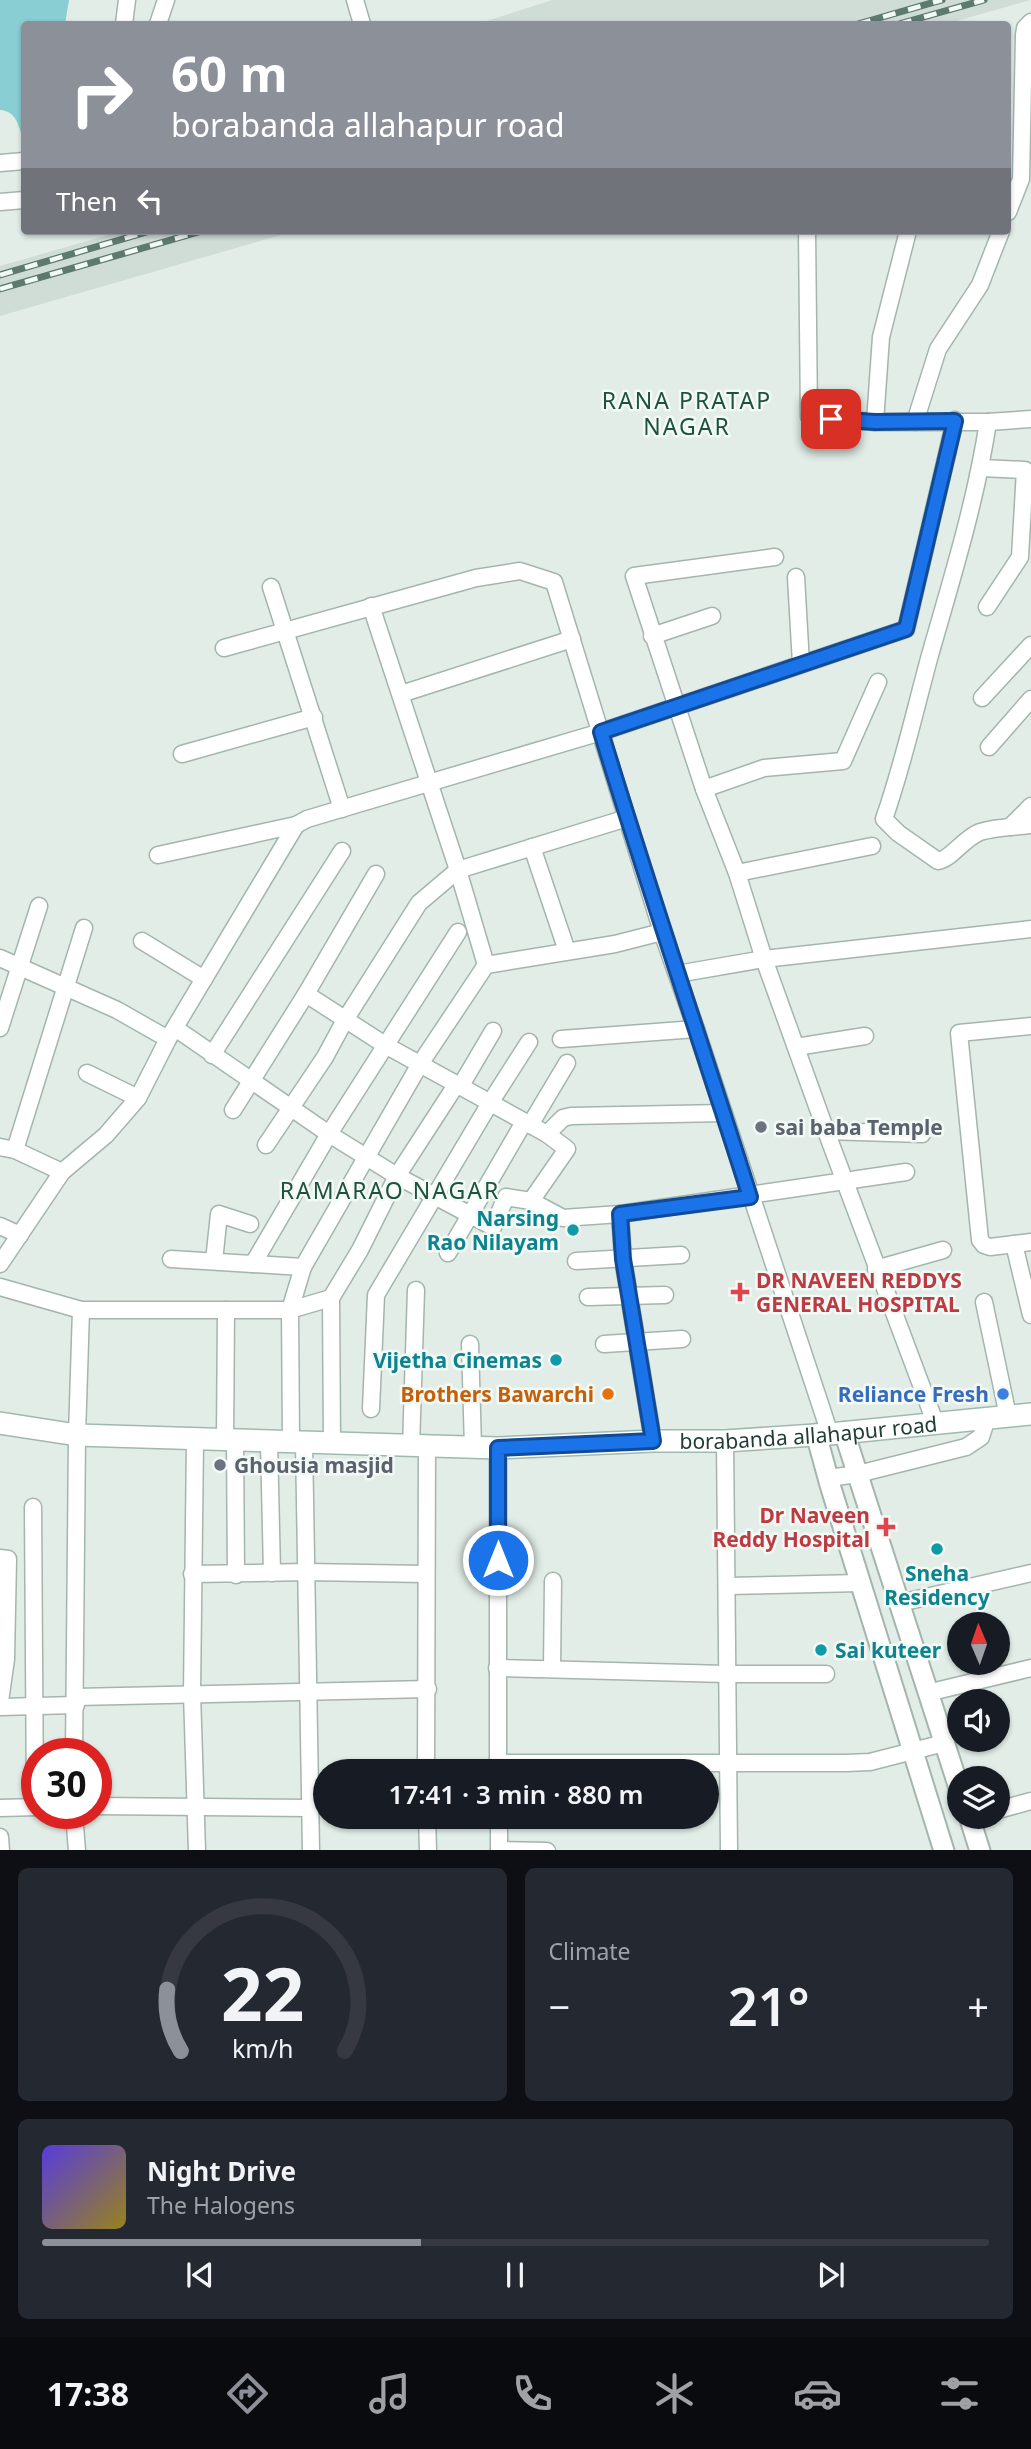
<!DOCTYPE html>
<html lang="en">
<head>
<meta charset="utf-8">
<style>
	body { margin:0; font-family:"Noto Sans",sans-serif; background:#242831; color:#f1f3f6; height:100vh; display:flex; flex-direction:column; font-size:26px; white-space:nowrap }
	* { box-sizing:border-box; margin:0 }
	p { font-size:23px; color:#9ea1a6 }
	.icon { flex:none; width:38px; height:38px; fill:none; stroke:currentColor; stroke-width:2; stroke-linecap:round; stroke-linejoin:round }
	.map { position:relative; height:1850px; overflow:hidden }
	.details { display:flex; flex-direction:column; gap:18px; padding:18px; background:#0d0f14; flex:1 }
	.details>* { flex:none }
	.hud { position:absolute; left:21px; top:21px; width:990px; height:214px; border-radius:7px; box-shadow:0 2px 5px #0004; background:#8c9099; color:#fff; overflow:hidden }
	.needle { width:46px; rotate:358deg }
	.tools { position:absolute; left:947px; top:1612px; display:grid; gap:14px }
	.tools a { display:grid; place-items:center; width:63px; height:63px; border-radius:50%; background:#171b24; box-shadow:0 2px 5px #0004; font-size:35px }
	.speed { position:absolute; left:21px; top:1738px; display:flex; gap:14px; font-size:35px; font-weight:700; text-align:center }
	.speed>* { display:grid; place-content:center; width:91px; height:91px; border-radius:50%; background:#171b24; box-shadow:0 2px 5px #0004; line-height:1 }
	.speed .limit { border:10px solid #d22; background:#fff; color:#111 }
	.pin { position:absolute; display:grid; place-items:center; width:60px; height:60px; color:#fff; margin:-30px; border-radius:14px; box-shadow:0 4px 10px #0006 }
	.me { position:absolute; width:77px; margin:-38px; rotate:0deg; stroke-linejoin:round; filter:drop-shadow(0 0 5px #0008) }
	.turn { display:flex; align-items:center; gap:24px; height:147px; padding:0 35px; font-size:32px }
	.turn .icon { width:91px; height:91px; stroke-width:2.5 }
	.turn b { display:block; font-size:49px; line-height:60px }
	.then { display:flex; align-items:center; height:66px; padding:0 35px; background:#0003; gap:14px; font-size:26px }
	.big { font-size:52px; font-weight:600; line-height:1.1 }
	.details .widget { flex:1; display:flex; flex-direction:column; justify-content:center; gap:10px; min-width:0; padding:0 24px; border-radius:10px; background:#242831 }
	.details .dial { align-items:center; gap:0 }
	.dial svg { height:182px; overflow:visible; fill:none; stroke:#363941; stroke-width:7; stroke-linecap:round; text-anchor:middle }
	.dial text { fill:#f1f3f6; stroke:none }
	.song { display:flex; align-items:center; gap:21px }
	.cover { width:84px; height:84px; border-radius:10px; background:linear-gradient(135deg,hsl(250 70% 55%),hsl(50 70% 35%)) }
	.played { height:7px; border-radius:4px; background:linear-gradient(90deg,#8c9099 40%,#363941 40%) }
	.keys { display:flex; justify-content:space-around; direction:ltr }
	.heat { display:flex; justify-content:space-between; align-items:center; font-size:38px; direction:ltr }
	.details .tiles { flex:1; display:grid; gap:18px; grid-template-columns:1fr 1fr }
	.widget:last-child { grid-column:span 2 }
	.trip { position:absolute; left:313px; top:1759px; width:406px; height:70px; border-radius:35px; background:#171b24; box-shadow:0 2px 5px #0004; font-weight:600; line-height:70px; text-align:center }
	.tab-bar { display:flex; height:112px; justify-content:space-around; align-items:center; background:#090b0e; color:#9ea1a6 }
	.tab-bar .icon { width:49px; height:49px }
	.tab-bar .current { color:#8c9099 }
	.tab-bar b { font-size:32px; color:#f1f3f6 }
	.map>svg:first-child { display:block }
	.built { fill:#d0ddd6 }
	.water { fill:#88ced3 }
	.lines { fill:none; stroke-linecap:round; stroke-linejoin:round }
	.minor-casing { stroke:#a4b5ae; stroke-width:19 }
	.tertiary-casing { stroke:#a4b5ae; stroke-width:23 }
	.secondary-casing { stroke:#a0b9ae; stroke-width:24 }
	.minor { stroke:#fff; stroke-width:16 }
	.tertiary { stroke:#fff; stroke-width:19 }
	.secondary { stroke:#fff; stroke-width:21 }
	.rail-casing { stroke:#5c7a6f; stroke-width:7 }
	.rail { stroke:#f3f9f5; stroke-width:4.5; stroke-dasharray:13; stroke-linecap:butt }
	.route-casing { stroke:#114b97; stroke-width:18 }
	.route { stroke:#1a73e8; stroke-width:12 }
	.worship-dot { fill:#6b7280; stroke:#f3f9f5; stroke-width:2.5 }
	.culture-dot { fill:#0f9aa8; stroke:#f3f9f5; stroke-width:2.5 }
	.health-dot { fill:#e0444e; stroke:#f3f9f5; stroke-width:2.5 }
	.food-dot { fill:#e8710a; stroke:#f3f9f5; stroke-width:2.5 }
	.shop-dot { fill:#3f7fe0; stroke:#f3f9f5; stroke-width:2.5 }
	.labels { text-anchor:middle; dominant-baseline:central; stroke-width:5; stroke-linejoin:round; paint-order:stroke }
	.worship-label { font-size:21px; font-weight:bold; fill:#5b616d; stroke:#f3f9f5; text-anchor:start }
	.culture-label { font-size:21px; font-weight:bold; fill:#0d838f; stroke:#f3f9f5; text-anchor:end }
	.health-label { font-size:21px; font-weight:bold; fill:#be3a42; stroke:#f3f9f5; text-anchor:start }
	.food-label { font-size:21px; font-weight:bold; fill:#c56008; stroke:#f3f9f5; text-anchor:end }
	.shop-label { font-size:21px; font-weight:bold; fill:#366cbe; stroke:#f3f9f5; text-anchor:end }
	.street-label { font-size:21px; fill:#213e34; stroke:#f3f9f5 }
	.neighbourhood-label { font-size:23px; letter-spacing:2px; fill:#1d5140; stroke:#f3f9f5 }
</style>
</head>
<body>
<div class="map">
<svg width="1031" height="1851" viewBox="0 0 1031 1851">
	<rect width="100%" height="100%" fill="#e2ede7"/>
	<g class="built">
		<polygon points="552,0 1030,0 946,24 478,24"/>
		<polygon points="122,231 295,231 0,316 0,266"/>
	</g>
	<path class="water" d="M0,0H69L65,24H24V137H22C19,124 15,111 0,110Z"/>
	<g class="lines">
		<g class="minor-casing">
			<g id="minor">
				<polyline points="355,0 362,24"/>
				<polyline points="124,24 127,0"/>
				<polyline points="158,24 166,0"/>
				<polyline points="0,163 24,161"/>
				<polyline points="0,202 24,200"/>
				<polyline points="1008,212 1021,179 1024,35 1025,28 1031,22"/>
				<polyline points="807,231 809,417 875,422 915,422"/>
				<polyline points="1001,231 980,285 938,349 915,422 988,422 1031,419"/>
				<polyline points="875,422 881,337 908,231"/>
				<path d="M988,422C976,501 952,578 930,655C915,710 903,765 884,819L898,833L938,861C950,860 964,838 980,832C995,827 1015,827 1031,825"/>
				<polyline points="981,468 1025,470 1020,557 987,607"/>
				<polyline points="775,557 634,576 704,789 737,873 764,959 826,1131 935,1422"/>
				<polyline points="796,577 801,664"/>
				<polyline points="271,587 342,809"/>
				<polyline points="371,606 458,870 486,965"/>
				<polyline points="652,636 712,616"/>
				<polyline points="224,648 476,578 520,571 554,582 662,932 696,1029 830,1434"/>
				<polyline points="401,694 572,639"/>
				<polyline points="982,698 1031,645"/>
				<polyline points="989,747 1031,699"/>
				<polyline points="182,754 314,717"/>
				<polyline points="704,789 764,768 843,761 878,682"/>
				<polyline points="1010,827 1031,806"/>
				<polyline points="532,847 567,951"/>
				<polyline points="158,855 296,825 307,819 601,732 906,629 955,420"/>
				<polyline points="737,873 872,846"/>
				<polyline points="142,941 204,979"/>
				<polyline points="0,958 117,1010 168,1039"/>
				<polyline points="677,974 764,959 1031,929"/>
				<polyline points="306,994 385,1045 547,1134 567,1149 531,1201 563,1218 620,1214 906,1172"/>
				<polyline points="1031,1026 959,1033 980,1240 984,1245 990,1247 1031,1242"/>
				<polyline points="0,1028 39,906"/>
				<polyline points="175,1028 329,1134 397,1176 493,1227 506,1197 531,1201"/>
				<polyline points="561,1039 696,1029"/>
				<polyline points="796,1047 865,1036"/>
				<polyline points="212,1055 342,851"/>
				<polyline points="87,1073 138,1098"/>
				<polyline points="460,1087 493,1031"/>
				<polyline points="233,1110 306,994 376,874"/>
				<polyline points="530,1125 567,1063"/>
				<polyline points="826,1131 922,1134"/>
				<polyline points="547,1134 563,1118 571,1116 724,1113"/>
				<polyline points="266,1145 325,1057 345,1020 419,903 458,870 627,818"/>
				<polyline points="0,1147 15,1150 62,1172"/>
				<polyline points="15,1150 84,928"/>
				<polyline points="620,1214 623,1259 653,1441"/>
				<polyline points="0,1226 20,1235"/>
				<polyline points="1014,1244 1031,1315"/>
				<polyline points="448,1253 524,1122"/>
				<polyline points="171,1259 303,1267"/>
				<polyline points="214,1261 219,1214 250,1224"/>
				<polyline points="576,1261 681,1255"/>
				<polyline points="0,1264 62,1172 106,1135 138,1098 168,1039 296,825"/>
				<polyline points="253,1264 329,1134 458,932"/>
				<polyline points="876,1269 943,1250"/>
				<polyline points="0,1287 81,1310 290,1310 331,1298 360,1250 397,1176 456,1085"/>
				<polyline points="588,1297 665,1295"/>
				<polyline points="331,1298 332,1443"/>
				<polyline points="984,1302 1008,1416"/>
				<polyline points="470,1344 473,1447"/>
				<polyline points="604,1344 682,1339"/>
				<polyline points="371,1409 376,1295 490,1103 529,1042"/>
				<polyline points="195,1440 192,1693 197,1851"/>
				<polyline points="225,1440 226,1310"/>
				<polyline points="235,1441 236,1575"/>
				<polyline points="291,1441 290,1310 303,1267 420,1064 486,965 615,944 662,932"/>
				<polyline points="725,1441 729,1851"/>
				<polyline points="269,1442 272,1573"/>
				<polyline points="304,1442 311,1851"/>
				<polyline points="411,1447 416,1290"/>
				<polyline points="828,1478 858,1474 966,1447 981,1437 987,1418"/>
				<polyline points="33,1507 35,1807"/>
				<polyline points="0,1558 8,1559 6,1659 0,1701"/>
				<polyline points="192,1574 306,1572 425,1574"/>
				<polyline points="727,1586 860,1583"/>
				<polyline points="900,1603 1031,1573"/>
				<polyline points="497,1668 726,1674 826,1674"/>
				<polyline points="552,1669 553,1581"/>
				<polyline points="927,1693 1031,1668"/>
				<polyline points="76,1697 428,1689"/>
				<polyline points="0,1707 76,1705"/>
				<polyline points="74,1754 77,1435 81,1310"/>
				<polyline points="498,1763 846,1763 870,1762 944,1743"/>
				<polyline points="426,1771 427,1447"/>
				<polyline points="498,1771 498,1448"/>
				<polyline points="96,1806 310,1808"/>
				<polyline points="0,1808 37,1807"/>
				<polyline points="998,1810 1031,1801"/>
				<polyline points="74,1813 77,1851"/>
				<polyline points="427,1816 428,1851"/>
				<polyline points="499,1816 499,1851"/>
				<polyline points="0,1837 1,1851"/>
				<polyline points="499,1850 547,1851"/>
			</g>
		</g>
		<g class="tertiary-casing">
			<g id="tertiary">
				<polyline points="844,1432 959,1788"/>
				<polyline points="816,1434 830,1485 944,1851"/>
				<polyline points="969,1816 980,1851"/>
			</g>
		</g>
		<g class="secondary-casing">
			<g id="secondary">
				<path id="s1" d="M0,1423L77,1435L498,1448L653,1441H725L830,1434L1031,1414"/>
			</g>
		</g>
		<use href="#minor" class="minor"/>
		<use href="#tertiary" class="tertiary"/>
		<use href="#secondary" class="secondary"/>
		<g class="rail-casing">
			<g id="rail">
				<polyline points="858,24 942,0"/>
				<polyline points="899,24 984,0"/>
				<polyline points="0,275 150,231"/>
				<polyline points="0,289 202,231"/>
			</g>
		</g>
		<use href="#rail" class="rail"/>
	</g>
	<g class="lines">
		<g class="route-casing">
			<path id="route" d="M498,1560V1448L653,1441L623,1259L620,1214L750,1197C701,1042 648,887 601,732L906,629L955,421L875,422L831,419"/>
		</g>
		<use href="#route" class="route"/>
	</g>
	<g class="worship-dot">
		<circle cx="761" cy="1127" r="7"/>
		<circle cx="220" cy="1465" r="7"/>
	</g>
	<g class="culture-dot">
		<circle cx="573" cy="1230" r="7"/>
		<circle cx="556" cy="1360" r="7"/>
		<circle cx="937" cy="1549" r="7"/>
		<circle cx="821" cy="1650" r="7"/>
	</g>
	<g class="health-dot">
		<path d="M736.5 1281.5h7v7h7v7h-7v7h-7v-7h-7v-7h7z"/>
		<path d="M882.5 1516.5h7v7h7v7h-7v7h-7v-7h-7v-7h7z"/>
	</g>
	<circle class="food-dot" cx="608" cy="1394" r="7"/>
	<circle class="shop-dot" cx="1003" cy="1394" r="7"/>
	<g class="labels">
		<g class="worship-label">
			<text x="775" y="1127">sai baba Temple</text>
			<text x="234" y="1465">Ghousia masjid</text>
		</g>
		<g class="culture-label">
			<text x="559" y="1218">Narsing<tspan x="559" dy="24">Rao Nilayam</tspan></text>
			<text x="542" y="1360">Vijetha Cinemas</text>
			<text x="937" y="1573" text-anchor="middle">Sneha<tspan x="937" dy="24">Residency</tspan></text>
			<text x="835" y="1650" text-anchor="start">Sai kuteer</text>
		</g>
		<g class="health-label">
			<text x="756" y="1280">DR NAVEEN REDDYS<tspan x="756" dy="24">GENERAL HOSPITAL</tspan></text>
			<text x="870" y="1515" text-anchor="end">Dr Naveen<tspan x="870" dy="24">Reddy Hospital</tspan></text>
		</g>
		<g class="food-label">
			<text x="594" y="1394">Brothers Bawarchi</text>
		</g>
		<g class="shop-label">
			<text x="989" y="1394">Reliance Fresh</text>
		</g>
		<g class="street-label">
			<text stroke="none"><textPath href="#s1" startOffset="810">borabanda allahapur road</textPath></text>
		</g>
		<g class="neighbourhood-label">
			<text x="687" y="400">RANA PRATAP<tspan x="687" dy="26">NAGAR</tspan></text>
			<text x="390" y="1190">RAMARAO NAGAR</text>
		</g>
	</g>
</svg>
<div class="tools">
<a><svg class="needle" viewBox="-14 -14 28 28"><path d="M0-13l5 13h-10z" fill="#e53935"/><path d="M0 13l5-13h-10z" fill="#9ea1a6"/></svg></a>
<a><svg class="icon" aria-label="sound" viewBox="0 0 24 24"><path d="M4 9h4l5-4v14l-5-4H4zM17 9q2 3 0 6"/></svg></a>
<a><svg class="icon" aria-label="layers" viewBox="0 0 24 24"><path d="M12 4l9 5-9 5-9-5zM3 14l9 5 9-5"/></svg></a>
</div>
<div class="speed"><div class="limit">30</div></div>
<div class="pin" style="left:831px;top:419px;background:#d93025"><svg class="icon" aria-label="arrive" viewBox="0 0 24 24"><path d="M6 21V4h12l-3 4 3 4H6"/></svg></div>
<svg class="me" style="left:498px;top:1560px" viewBox="-20 -20 40 40"><circle r="17" fill="#1a73e8" stroke="#fff" stroke-width="3"/><path d="M0-11L8 9 0 5-8 9z" fill="#fff"/></svg>
<div class="trip">17:41 · 3 min · 880 m</div>
<div class="hud">
<div class="turn"><svg class="icon" aria-label="right" viewBox="0 0 24 24"><path d="M7 20v-9h11M14 6l5 5-5 5"/></svg><div><b>60 m</b>borabanda allahapur road</div></div>
<div class="then">Then<svg class="icon" aria-label="left" viewBox="0 0 24 24"><path d="M17 20v-9H6M10 6l-5 5 5 5"/></svg></div>
</div>
</div>
<section class="details">
<div class="tiles">
<div class="widget dial"><svg viewBox="0 0 100 80">
<path d="M14 69A42 42 0 1 1 86 69"/>
<path d="M14 69A42 42 0 0 1 8 42" stroke="#8c9099"/>
<text x="50" y="56" font-size="32" font-weight="700">22</text>
<text x="50" y="72" font-size="11">km/h</text>
</svg></div>
<div class="widget"><p>Climate</p>
<div class="heat"><a>−</a><b class="big">21°</b><a>+</a></div>
</div>
<div class="widget">
<div class="song"><i class="cover"></i><div><b>Night Drive</b><p>The Halogens</p></div></div>
<div class="played"></div>
<div class="keys"><svg class="icon" aria-label="previous" viewBox="0 0 24 24"><path d="M18 5L8 12l10 7zM5 5v14"/></svg><svg class="icon" aria-label="pause" viewBox="0 0 24 24"><path d="M8 5v14M16 5v14"/></svg><svg class="icon" aria-label="next" viewBox="0 0 24 24"><path d="M6 5l10 7-10 7zM19 5v14"/></svg></div>
</div>
</div>
</section>
<nav class="tab-bar">
<b>17:38</b>
<svg class="icon current" aria-label="directions" viewBox="0 0 24 24"><path d="M12 3l9 9-9 9-9-9zM9 14v-3h6M13 9l2 2-2 2"/></svg>
<svg class="icon" aria-label="music" viewBox="0 0 24 24"><path d="M9 18V5l10-2v13"/><circle cx="6" cy="18" r="3"/><circle cx="16" cy="16" r="3"/></svg>
<svg class="icon" aria-label="phone" viewBox="0 0 24 24"><path d="M5 4h4l2 5-3 2q2 4 5 5l2-3 5 2v4C11 20 4 13 5 4z"/></svg>
<svg class="icon" aria-label="climate" viewBox="0 0 24 24"><path d="M12 3v18M4 7l16 10M4 17L20 7"/></svg>
<svg class="icon" aria-label="car" viewBox="0 0 24 24"><path d="M5 17H2v-5l4-1 3-4h7l3 4 3 1v5h-3M9 17h6M6 11h13"/><circle cx="7" cy="17" r="2"/><circle cx="17" cy="17" r="2"/></svg>
<svg class="icon" aria-label="filters" viewBox="0 0 24 24"><path d="M4 7h16M4 17h16"/><circle cx="9" cy="7" r="2"/><circle cx="15" cy="17" r="2"/></svg>
</nav>
</body>
</html>
